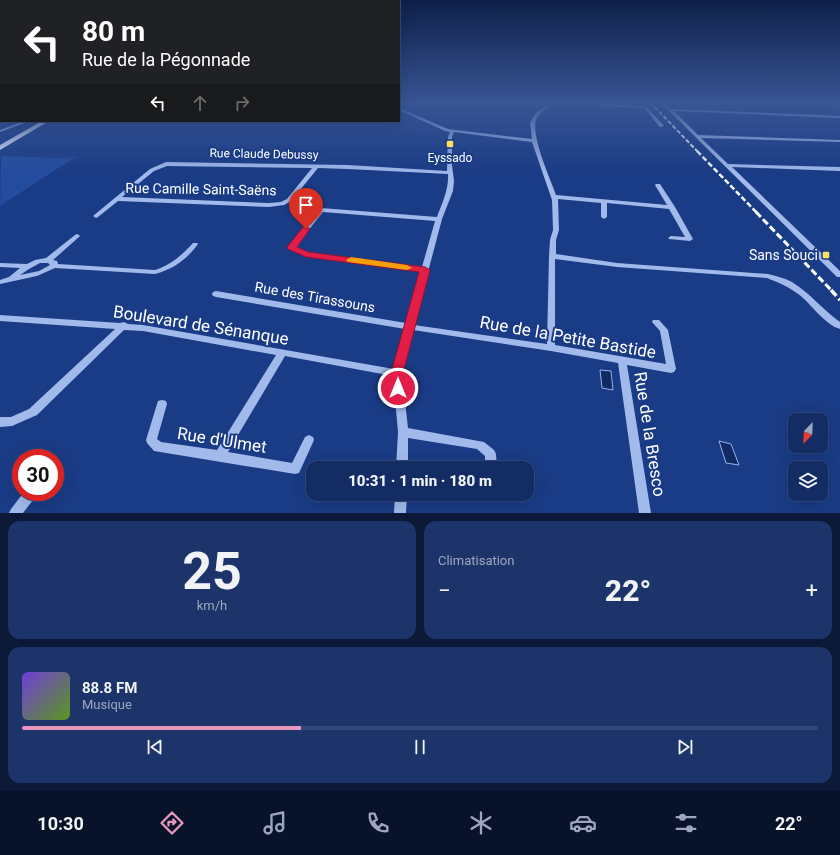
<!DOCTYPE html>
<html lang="fr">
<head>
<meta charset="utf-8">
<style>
	body { margin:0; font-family:Roboto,sans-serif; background:#1d346a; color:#f1f3f6; height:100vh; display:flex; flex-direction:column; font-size:15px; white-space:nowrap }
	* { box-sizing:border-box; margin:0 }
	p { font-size:13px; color:#9da7bf }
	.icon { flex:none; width:22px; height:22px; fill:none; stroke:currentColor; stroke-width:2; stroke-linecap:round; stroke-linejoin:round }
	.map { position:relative; height:513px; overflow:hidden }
	.details { display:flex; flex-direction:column; gap:8px; padding:8px; background:#0b1837; flex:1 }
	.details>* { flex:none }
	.hud { position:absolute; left:0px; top:0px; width:400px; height:122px; box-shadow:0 4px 16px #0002,0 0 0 1px #334878; background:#202124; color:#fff; overflow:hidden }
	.needle { width:26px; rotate:203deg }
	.fabs { position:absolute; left:788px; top:413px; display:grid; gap:8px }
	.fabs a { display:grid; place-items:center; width:40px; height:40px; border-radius:8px; background:#142c64; box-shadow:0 4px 16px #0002,0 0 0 1px #334878; font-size:20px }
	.speed { position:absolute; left:12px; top:449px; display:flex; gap:8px; font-size:20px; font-weight:700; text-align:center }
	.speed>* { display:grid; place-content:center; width:52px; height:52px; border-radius:50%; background:#142c64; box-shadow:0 4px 16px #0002,0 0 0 1px #334878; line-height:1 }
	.speed .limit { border:6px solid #d22; background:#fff; color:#111 }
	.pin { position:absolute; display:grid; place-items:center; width:34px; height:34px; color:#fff; margin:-41px -17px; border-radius:50% 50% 50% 0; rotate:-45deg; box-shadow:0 0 4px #0007 }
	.pin .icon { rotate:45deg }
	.me { position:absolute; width:44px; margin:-22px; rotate:0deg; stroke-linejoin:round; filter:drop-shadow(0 0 3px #0008) }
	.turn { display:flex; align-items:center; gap:14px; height:84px; padding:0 16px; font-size:18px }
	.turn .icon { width:52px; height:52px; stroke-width:2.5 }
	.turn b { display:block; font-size:28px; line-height:34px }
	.lanes { display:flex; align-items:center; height:38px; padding:0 16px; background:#0003; justify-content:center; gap:20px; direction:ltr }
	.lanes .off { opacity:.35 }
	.big { font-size:30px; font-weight:800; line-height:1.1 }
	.details .tile { flex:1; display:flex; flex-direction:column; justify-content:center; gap:6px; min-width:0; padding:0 14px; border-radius:12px; background:#1d346a }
	.details .dial { align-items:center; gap:0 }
	.dial b { font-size:52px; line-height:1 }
	.song { display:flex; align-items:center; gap:12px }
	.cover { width:48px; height:48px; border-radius:6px; background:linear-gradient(135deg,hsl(260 70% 55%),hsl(90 70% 35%)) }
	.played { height:4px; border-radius:2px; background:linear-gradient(90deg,#e797bd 35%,#334878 35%) }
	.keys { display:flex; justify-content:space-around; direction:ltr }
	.heat { display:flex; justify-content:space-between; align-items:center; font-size:22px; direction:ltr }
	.details .tiles { flex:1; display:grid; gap:8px; grid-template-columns:1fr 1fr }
	.tile:last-child { grid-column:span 2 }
	.trip { position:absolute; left:306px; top:461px; width:228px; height:40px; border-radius:12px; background:#142c64; box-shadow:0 4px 16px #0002,0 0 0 1px #334878; font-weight:800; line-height:40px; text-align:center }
	.menu { display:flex; height:64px; justify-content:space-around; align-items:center; background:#081228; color:#9da7bf }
	.menu .icon { width:28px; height:28px }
	.menu .active { color:#e797bd }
	.menu b { font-size:18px; color:#f1f3f6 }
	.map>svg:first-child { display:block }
	.green { fill:#234b9e }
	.water { fill:#112a63; stroke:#93b2ee }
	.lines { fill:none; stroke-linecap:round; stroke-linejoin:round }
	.minor { fill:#a1b9eb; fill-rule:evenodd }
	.major { fill:#e5ecff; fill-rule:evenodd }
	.rail-far3 { stroke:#fff; stroke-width:2; stroke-dasharray:4.5 2; stroke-linecap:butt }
	.rail-far2 { stroke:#fff; stroke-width:2.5; stroke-dasharray:5.5 2.5; stroke-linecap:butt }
	.rail-far1 { stroke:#fff; stroke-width:3; stroke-dasharray:7 3; stroke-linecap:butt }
	.rail { stroke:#fff; stroke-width:3.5; stroke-dasharray:8 3.5; stroke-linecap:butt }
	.route { fill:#e11d48; stroke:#92132f }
	.slow { fill:#f59e0b }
	.poi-dot { fill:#fde35d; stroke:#1a3b85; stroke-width:1.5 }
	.labels { text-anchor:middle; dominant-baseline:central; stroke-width:4; stroke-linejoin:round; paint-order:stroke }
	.far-street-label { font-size:12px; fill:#fff; stroke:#1a3b85 }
	.far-poi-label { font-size:12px; fill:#fff; stroke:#1a3b85 }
	.street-label { font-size:14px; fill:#fff; stroke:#1a3b85 }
	.poi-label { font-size:14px; fill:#fff; stroke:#1a3b85; text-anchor:end }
	.near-street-label { font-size:17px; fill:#fff; stroke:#1a3b85 }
</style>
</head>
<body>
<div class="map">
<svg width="840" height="513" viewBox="0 0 840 513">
	<rect width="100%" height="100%" fill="#1a3b85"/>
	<polygon class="green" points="1,156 62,158 62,159 77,156 0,206"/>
	<g class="water">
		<polygon points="600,370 611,371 613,390 602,388"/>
		<polygon points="719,441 731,444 739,465 726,463"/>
	</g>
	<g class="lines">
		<g class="minor">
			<path d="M550,102H555C550,107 542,110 538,116C527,129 551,180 556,195L667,205L655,185L656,184H660L675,207L693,239L690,241L669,239L668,238L671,236L685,237L669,209L607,203V217L604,219L601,217V203L558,199L559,230L556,240V254L617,263L768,274C776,276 784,278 792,282C810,293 823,310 840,322V329C826,325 813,307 802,297C791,288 780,283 767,278L617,267L555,259V345L666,364L660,331L652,322L653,320H659L668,330L676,369L674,372L671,373L627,365L651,513H639L618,363L551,351L413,330L402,373L408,428L484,442L494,450L496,454L497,468H485V456L477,449L408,438V468H396L398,432L393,376L285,356L228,452L292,463L305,437L309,435L313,437L314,440L299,473L295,474L154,451L147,443L146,440L157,404L158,401L162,400L166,401L167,404L157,439L161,442L217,450L276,355L143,331L124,330L37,415L12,426L0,427V417H11L29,409L115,329L0,321V315L120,323L124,322L128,324L143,325L394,369L405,329L216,297L213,296L212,294L213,292L216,291L406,323L421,272L306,256L289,249L288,248L319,209L321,208L437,217C442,203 449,190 448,174L348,169L318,168L291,201L284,205L269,207L118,201L98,217L96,218L93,216L150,169L166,162L348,165L447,171L448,137L450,132L445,131L399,110V108L448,129L532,139L530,123L535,114ZM454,132L532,142L552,200L553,230L550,240L549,256L547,344L414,325L442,219L453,191L454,181L452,165V137ZM167,166L312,168L287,199L281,202L269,203L122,197L154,171ZM323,212L435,221L422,267L307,252L295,247Z"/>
			<polygon points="592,102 598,102 603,104 646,106 664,126 660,127 644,108 602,106"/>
			<polygon points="660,102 664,102 671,109 840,116 840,118 674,111 698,135 840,140 840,142 701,138 728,164 840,167 840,171 732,167 840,271 840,277 837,277"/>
			<polygon points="821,102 828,102 840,105 840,107"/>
			<rect x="0" y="104" width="1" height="3"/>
			<polygon points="24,121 30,121 0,132 0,130"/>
			<path d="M77,234L79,235L80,236L79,237L53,260L57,261L58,264L155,270C171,265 182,255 193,243H197L198,244C187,259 174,269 155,274L55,268L37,276L0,284V280L9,277L20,268L0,267V263L27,264L35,260L46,258L75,235ZM40,263H48L50,265L39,271L20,275L29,269Z"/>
			<polygon points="24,492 38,492 36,496 23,513 9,513 11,509"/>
			<polygon points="395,494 407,494 406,513 394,513"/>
		</g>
		<polygon class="major" points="42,121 49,121 0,150 0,145"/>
		<polyline class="rail-far3" points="650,102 698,152"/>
		<polyline class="rail-far2" points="697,151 757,213"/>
		<polyline class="rail-far1" points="756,212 832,291"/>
		<polyline class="rail" points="831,290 840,300"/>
	</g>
	<linearGradient id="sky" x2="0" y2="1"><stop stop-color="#0e2049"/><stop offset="0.59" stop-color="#385594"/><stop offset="1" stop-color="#385594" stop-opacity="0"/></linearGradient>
	<rect width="840" height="174" fill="url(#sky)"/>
	<polygon class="route" points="306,226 310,229 297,247 308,252 425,267 430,270 403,373 404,388 403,392 398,393 394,392 392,388 391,373 419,272 306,257 288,249 287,248 288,246 303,227"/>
	<polygon class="slow" points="351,257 407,265 412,268 407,270 348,262 346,260"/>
	<g class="poi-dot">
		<rect x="446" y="140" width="8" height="8" rx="2"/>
		<rect x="822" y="251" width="8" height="8" rx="2"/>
	</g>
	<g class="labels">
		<g class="far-street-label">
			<text transform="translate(264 154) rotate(1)">Rue Claude Debussy</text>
		</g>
		<g class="far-poi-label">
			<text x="450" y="158">Eyssado</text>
		</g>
		<g class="street-label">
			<text transform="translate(201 189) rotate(1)">Rue Camille Saint-Saëns</text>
			<text transform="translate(315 297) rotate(10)">Rue des Tirassouns</text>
		</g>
		<g class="poi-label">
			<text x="818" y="255">Sans Souci</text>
		</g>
		<g class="near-street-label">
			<text transform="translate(201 325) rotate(9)">Boulevard de Sénanque</text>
			<text transform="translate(568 337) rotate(10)">Rue de la Petite Bastide</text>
			<text transform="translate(650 434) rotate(81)">Rue de la Bresco</text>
			<text transform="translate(222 440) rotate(9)">Rue d'Ulmet</text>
		</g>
	</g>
</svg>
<div class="fabs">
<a><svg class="needle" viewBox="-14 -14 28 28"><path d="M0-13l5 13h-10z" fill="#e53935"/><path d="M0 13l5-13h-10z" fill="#9da7bf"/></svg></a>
<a><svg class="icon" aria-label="layers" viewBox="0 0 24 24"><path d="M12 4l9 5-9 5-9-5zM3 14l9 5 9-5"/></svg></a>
</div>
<div class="speed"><div class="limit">30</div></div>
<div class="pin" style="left:306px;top:229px;background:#d93025"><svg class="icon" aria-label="arrive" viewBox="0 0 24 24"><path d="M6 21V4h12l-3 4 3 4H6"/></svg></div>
<svg class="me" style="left:398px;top:388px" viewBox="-20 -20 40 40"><circle r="17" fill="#e11d48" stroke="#fff" stroke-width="3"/><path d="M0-11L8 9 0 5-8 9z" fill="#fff"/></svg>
<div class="trip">10:31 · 1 min · 180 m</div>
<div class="hud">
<div class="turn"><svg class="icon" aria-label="left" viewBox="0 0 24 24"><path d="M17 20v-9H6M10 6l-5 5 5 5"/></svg><div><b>80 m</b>Rue de la Pégonnade</div></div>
<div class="lanes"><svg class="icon" aria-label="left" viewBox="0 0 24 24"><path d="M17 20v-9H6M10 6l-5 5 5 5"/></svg><svg class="icon off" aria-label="ahead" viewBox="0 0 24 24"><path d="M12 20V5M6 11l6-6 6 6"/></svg><svg class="icon off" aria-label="right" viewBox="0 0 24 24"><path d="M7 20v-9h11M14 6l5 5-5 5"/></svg></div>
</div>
</div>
<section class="details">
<div class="tiles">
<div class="tile dial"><b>25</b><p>km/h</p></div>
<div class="tile"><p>Climatisation</p>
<div class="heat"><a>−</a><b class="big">22°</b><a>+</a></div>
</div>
<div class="tile">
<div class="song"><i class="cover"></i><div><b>88.8 FM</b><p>Musique</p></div></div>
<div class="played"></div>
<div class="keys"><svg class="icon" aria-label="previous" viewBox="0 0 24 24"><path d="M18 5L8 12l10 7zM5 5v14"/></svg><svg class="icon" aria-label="pause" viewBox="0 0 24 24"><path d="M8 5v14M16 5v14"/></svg><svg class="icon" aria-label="next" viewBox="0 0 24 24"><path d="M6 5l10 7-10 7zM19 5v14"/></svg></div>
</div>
</div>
</section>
<nav class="menu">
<b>10:30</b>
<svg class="icon active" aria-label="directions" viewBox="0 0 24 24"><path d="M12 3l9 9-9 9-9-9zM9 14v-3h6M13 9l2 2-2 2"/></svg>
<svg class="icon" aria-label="music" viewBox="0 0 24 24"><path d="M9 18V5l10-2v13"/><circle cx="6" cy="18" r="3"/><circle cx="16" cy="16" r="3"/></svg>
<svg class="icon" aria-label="phone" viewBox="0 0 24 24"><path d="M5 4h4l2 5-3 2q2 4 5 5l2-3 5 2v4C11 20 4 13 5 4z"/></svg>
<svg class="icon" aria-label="climate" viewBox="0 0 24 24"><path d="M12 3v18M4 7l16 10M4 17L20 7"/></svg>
<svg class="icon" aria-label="car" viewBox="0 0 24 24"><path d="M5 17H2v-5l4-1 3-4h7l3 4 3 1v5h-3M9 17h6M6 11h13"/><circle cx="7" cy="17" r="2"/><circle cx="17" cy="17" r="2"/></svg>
<svg class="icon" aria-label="filters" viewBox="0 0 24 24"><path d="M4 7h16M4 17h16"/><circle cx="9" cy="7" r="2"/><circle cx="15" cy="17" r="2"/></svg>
<b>22°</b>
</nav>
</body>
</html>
